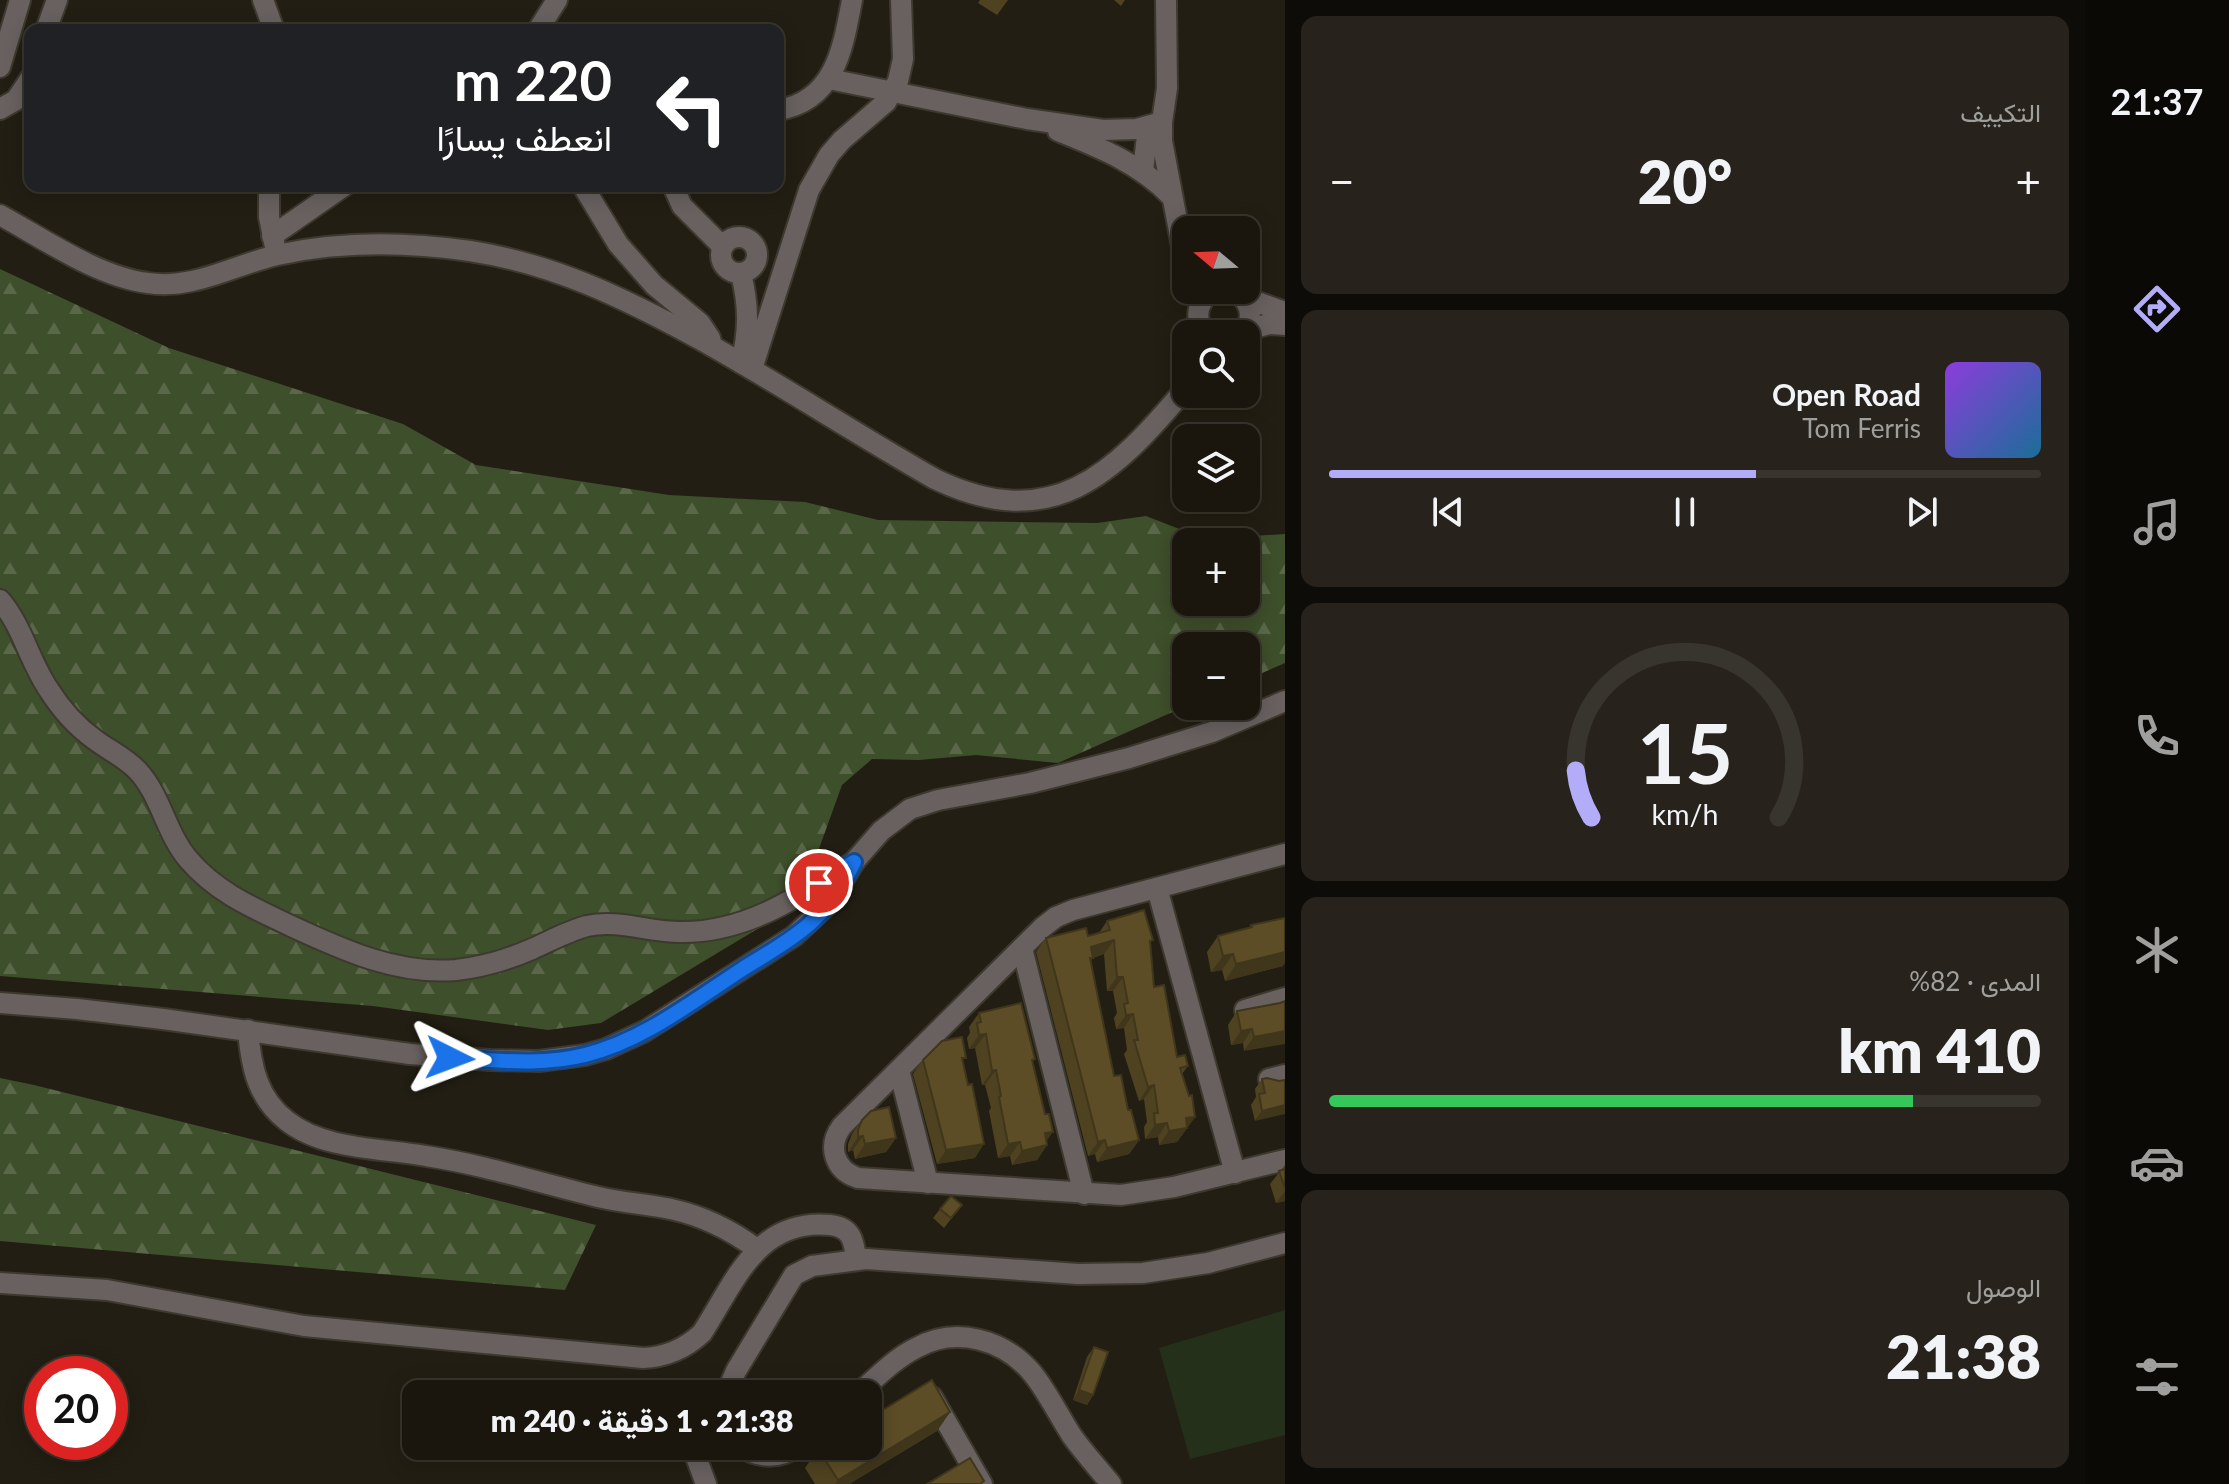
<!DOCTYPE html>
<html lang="ar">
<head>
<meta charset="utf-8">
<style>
	body { margin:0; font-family:Lato,Vazirmatn,sans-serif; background:#27231c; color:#f1f3f6; direction:rtl; height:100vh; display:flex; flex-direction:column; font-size:30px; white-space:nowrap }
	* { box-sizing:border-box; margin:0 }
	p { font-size:26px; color:#9f9f9e }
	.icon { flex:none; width:44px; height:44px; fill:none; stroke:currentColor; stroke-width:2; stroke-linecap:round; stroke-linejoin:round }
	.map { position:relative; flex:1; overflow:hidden; direction:ltr }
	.details { display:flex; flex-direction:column; gap:16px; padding:16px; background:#0e0c08; width:800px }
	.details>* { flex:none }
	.guide { position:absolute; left:24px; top:24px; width:760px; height:168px; border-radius:16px; box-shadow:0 4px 20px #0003,0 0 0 2px #38352e; direction:rtl; background:#202124; color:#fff; overflow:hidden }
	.needle { width:52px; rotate:289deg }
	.buttons { position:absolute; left:1172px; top:216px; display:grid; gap:16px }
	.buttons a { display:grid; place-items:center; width:88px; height:88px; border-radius:16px; background:#1a160e; box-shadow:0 4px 20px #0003,0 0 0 2px #38352e; font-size:40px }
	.speed { position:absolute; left:24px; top:1356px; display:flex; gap:16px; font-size:40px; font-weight:700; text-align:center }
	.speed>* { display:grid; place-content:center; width:104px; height:104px; border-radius:50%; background:#1a160e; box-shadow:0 4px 20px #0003,0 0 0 2px #38352e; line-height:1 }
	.speed .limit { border:12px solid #d22; background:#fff; color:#111 }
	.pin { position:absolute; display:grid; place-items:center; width:68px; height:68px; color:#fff; margin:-34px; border:4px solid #fff; border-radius:50%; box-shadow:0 2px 8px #0007 }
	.me { position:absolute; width:88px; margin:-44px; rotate:93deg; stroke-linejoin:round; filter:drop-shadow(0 0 6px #0008) }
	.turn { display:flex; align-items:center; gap:28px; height:168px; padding:0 40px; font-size:36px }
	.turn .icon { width:104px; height:104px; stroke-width:2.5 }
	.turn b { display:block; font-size:56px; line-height:68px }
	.big { font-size:60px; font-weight:800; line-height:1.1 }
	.details .tile { flex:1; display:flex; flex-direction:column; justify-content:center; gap:12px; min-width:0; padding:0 28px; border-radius:16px; background:#27231c }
	.details .dial { align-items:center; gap:0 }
	.dial svg { height:208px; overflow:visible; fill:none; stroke:#38352e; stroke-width:7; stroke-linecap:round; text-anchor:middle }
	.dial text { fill:#f1f3f6; stroke:none }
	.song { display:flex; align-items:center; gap:24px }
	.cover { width:96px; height:96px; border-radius:12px; background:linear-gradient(135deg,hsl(270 70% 55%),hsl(200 70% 35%)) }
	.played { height:8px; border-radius:4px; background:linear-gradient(90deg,#b3adf9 60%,#38352e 60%) }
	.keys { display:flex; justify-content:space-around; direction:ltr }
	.heat { display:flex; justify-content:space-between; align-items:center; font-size:44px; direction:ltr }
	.charge { height:12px; border-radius:6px; background:linear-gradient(90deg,#34c759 82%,#38352e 0) }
	.trip { position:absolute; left:402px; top:1380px; width:480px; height:80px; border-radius:16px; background:#1a160e; box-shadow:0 4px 20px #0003,0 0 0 2px #38352e; font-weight:800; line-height:80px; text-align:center; direction:rtl }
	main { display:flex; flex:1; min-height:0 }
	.menu { display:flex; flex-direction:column; width:144px; justify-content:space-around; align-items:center; background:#0a0906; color:#9f9f9e }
	.menu .icon { width:56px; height:56px }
	.menu .current { color:#b3adf9 }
	.menu b { font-size:36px; color:#f1f3f6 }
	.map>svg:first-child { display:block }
	.forest { fill:url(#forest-firs); fill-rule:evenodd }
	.pitch { fill:#25301a }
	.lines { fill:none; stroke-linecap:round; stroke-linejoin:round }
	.minor-casing { stroke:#3d392f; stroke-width:24 }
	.minor { stroke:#686160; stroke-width:20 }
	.wall { fill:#4f4221 }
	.shaded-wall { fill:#40361b }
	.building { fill:#5c4d26; stroke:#40361b; stroke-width:2 }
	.route-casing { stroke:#114b97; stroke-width:20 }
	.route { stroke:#1a73e8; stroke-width:14 }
</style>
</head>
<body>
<main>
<nav class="menu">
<b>21:37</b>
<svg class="icon current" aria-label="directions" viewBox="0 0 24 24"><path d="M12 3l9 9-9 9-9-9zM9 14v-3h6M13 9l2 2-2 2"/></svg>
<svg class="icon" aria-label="music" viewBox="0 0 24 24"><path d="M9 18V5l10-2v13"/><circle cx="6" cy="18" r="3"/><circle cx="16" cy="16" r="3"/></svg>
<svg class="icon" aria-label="phone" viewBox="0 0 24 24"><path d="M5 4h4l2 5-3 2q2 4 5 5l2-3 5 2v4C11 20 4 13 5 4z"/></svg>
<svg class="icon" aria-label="climate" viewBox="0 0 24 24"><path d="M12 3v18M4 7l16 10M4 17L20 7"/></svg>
<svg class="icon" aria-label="car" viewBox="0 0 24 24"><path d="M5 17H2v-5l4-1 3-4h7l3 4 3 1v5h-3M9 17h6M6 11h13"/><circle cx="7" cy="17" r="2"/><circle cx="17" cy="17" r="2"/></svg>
<svg class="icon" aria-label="filters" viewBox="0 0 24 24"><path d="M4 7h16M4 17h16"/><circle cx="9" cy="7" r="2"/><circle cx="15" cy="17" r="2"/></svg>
</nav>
<section class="details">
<div class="tile"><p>التكييف</p>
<div class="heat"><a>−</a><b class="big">20°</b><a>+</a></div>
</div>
<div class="tile">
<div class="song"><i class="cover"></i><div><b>Open Road</b><p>Tom Ferris</p></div></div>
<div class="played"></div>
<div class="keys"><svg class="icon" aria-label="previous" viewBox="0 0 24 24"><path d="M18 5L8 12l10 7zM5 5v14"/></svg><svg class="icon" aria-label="pause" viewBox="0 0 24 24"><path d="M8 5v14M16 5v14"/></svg><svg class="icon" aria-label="next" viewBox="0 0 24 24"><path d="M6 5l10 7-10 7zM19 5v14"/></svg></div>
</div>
<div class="tile dial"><svg viewBox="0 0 100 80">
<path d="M14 69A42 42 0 1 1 86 69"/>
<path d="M14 69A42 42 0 0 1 8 51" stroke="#b3adf9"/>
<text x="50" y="56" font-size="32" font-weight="700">15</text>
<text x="50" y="72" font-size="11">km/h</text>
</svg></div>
<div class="tile"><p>المدى · 82%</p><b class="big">410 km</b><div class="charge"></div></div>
<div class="tile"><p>الوصول</p><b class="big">21:38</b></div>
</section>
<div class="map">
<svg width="1285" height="1484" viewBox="0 0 1285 1484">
	<defs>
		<pattern id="forest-firs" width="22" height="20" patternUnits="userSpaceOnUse" patternTransform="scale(2)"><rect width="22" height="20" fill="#3e4f2b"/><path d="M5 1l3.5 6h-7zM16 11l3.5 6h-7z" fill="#5a6849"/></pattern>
	</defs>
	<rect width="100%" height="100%" fill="#221e13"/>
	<g class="forest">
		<path d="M0,269L169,348L403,424L476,465L669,495L805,502L878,520L1097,523L1146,516L1205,539L1285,534V663L1246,680V646H1186V706L1058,763L976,755L919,760L872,759L842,785L799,904L601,1023L548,1030L373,1006L0,976ZM1186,542H1246V602H1186Z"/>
		<polygon points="0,1078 34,1085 596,1225 565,1290 0,1241"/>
	</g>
	<polygon class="pitch" points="1285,1310 1285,1435 1190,1459 1159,1348"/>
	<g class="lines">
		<g class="minor-casing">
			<g id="minor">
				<polyline points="263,0 274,30"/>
				<polyline points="1166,0 1167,88 1162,122 1162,141 1186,268"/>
				<polyline points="46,30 57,0"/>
				<polyline points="538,30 557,0"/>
				<polyline points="0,67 20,0"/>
				<polyline points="829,79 1027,119 1103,130 1137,129 1162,122"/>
				<polyline points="0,109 16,100 30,79"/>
				<path d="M778,110C835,101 843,48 852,0"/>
				<path d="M1058,131C1100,148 1139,163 1171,196"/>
				<polyline points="1143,171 1148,127"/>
				<polyline points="269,186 269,217 275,247"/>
				<polyline points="583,186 618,244 654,285 700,323 710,338 712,346"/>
				<polyline points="673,186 682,206 722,246"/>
				<path d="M0,215C44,239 98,277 148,283C193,290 234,265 277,255C340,241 407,242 470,251C555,264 626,299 701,340C780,384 856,434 935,479C1052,535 1113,475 1186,388"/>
				<polyline points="272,236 344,186"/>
				<circle cx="739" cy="255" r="18"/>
				<path d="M741,274C749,305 749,332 741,363"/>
				<path d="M1230,290C1250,297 1256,317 1243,334"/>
				<polyline points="1243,297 1285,312"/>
				<polyline points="1247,330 1269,324 1285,325"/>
				<path d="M1205,334C1193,317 1197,297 1218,290"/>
				<polyline points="752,369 809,190 829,155 842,140 886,102 898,81 903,59 901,0"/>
				<path d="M0,600C23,627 29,661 49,690C61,709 76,726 94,739C108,750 125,757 138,771C161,796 166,833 188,859C216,892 251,907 289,925C341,949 396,975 456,970C482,967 507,960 532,949C550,941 568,931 587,926C620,919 651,933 683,932C748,932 801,895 854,862"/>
				<path d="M1285,854L1073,910L1056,917L1043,927L842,1126C827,1146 834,1170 858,1178L1121,1195L1174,1187L1285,1160"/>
				<polyline points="1157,888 1235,1173"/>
				<polyline points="1022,948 1084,1194"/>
				<polyline points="0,1003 77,1009 163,1019 410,1054 490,1060 539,1061 585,1055 606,1049 645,1031 794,936 829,903 854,862 881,831 910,809 938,800 1030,783 1129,758 1212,732 1285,701"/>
				<polyline points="1245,1010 1285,998"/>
				<path d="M248,1030C251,1066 257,1098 287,1121C324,1150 381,1148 426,1156C485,1165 540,1183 598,1197C623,1203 650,1204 675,1210C706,1217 732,1231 757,1249"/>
				<polyline points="899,1070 928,1183"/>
				<polyline points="1269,1079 1285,1075"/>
				<path d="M0,1283L107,1290L304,1326L643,1358C666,1357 685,1349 702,1333C735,1282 757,1218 830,1225C851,1227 854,1240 856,1259"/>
				<polyline points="726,1394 736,1371 794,1275 812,1266 866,1259 1078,1274 1143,1273 1208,1263 1285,1243"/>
				<path d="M858,1394C876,1378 894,1359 916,1348C956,1326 1004,1339 1033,1374C1048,1393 1059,1416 1072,1436C1084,1453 1098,1468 1111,1484"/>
				<polyline points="932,1397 982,1484"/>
				<polyline points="692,1446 706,1484"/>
				<path d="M740,1446C759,1459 780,1459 798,1446"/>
			</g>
		</g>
		<use href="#minor" class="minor"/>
	</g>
	<g class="wall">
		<polygon points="980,0 1008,0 997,15 978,3"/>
		<polygon points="1114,0 1125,0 1121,6"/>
		<polygon points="1107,921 1150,943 1154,987 1177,1057 1188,1066 1182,1074 1195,1117 1177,1142 1159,1145 1158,1137 1145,1139 1144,1127 1147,1122 1144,1099 1139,1101 1124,1054 1127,1050 1124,1028 1116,1029 1114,1018 1117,1013 1113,991 1107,991 1104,954 1093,958 1090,962 1114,1076 1139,1140 1129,1154 1097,1162 1095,1154 1088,1156 1036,952 1046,938 1088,936 1099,933"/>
		<polygon points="1251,925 1283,966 1225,981 1222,970 1211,972 1207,952 1218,936 1249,928"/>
		<polygon points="1280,1003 1244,1051 1243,1043 1231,1045 1228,1025 1237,1011"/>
		<polygon points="979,1013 1033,1062 1047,1145 1037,1160 1012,1165 1010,1156 998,1158 989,1111 991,1108 985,1085 982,1085 975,1048 969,1049 967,1038 970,1033 969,1027"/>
		<polygon points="923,1060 963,1062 975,1158 937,1164 913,1074"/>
		<polygon points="1262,1079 1279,1081 1285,1080 1255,1121 1251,1105 1256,1097 1255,1089"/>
		<polygon points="862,1120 896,1138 886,1152 855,1159 853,1150 848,1152 848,1144 852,1134"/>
		<polygon points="1285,1165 1285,1201 1276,1203 1270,1184"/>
		<polygon points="962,1205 944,1228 933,1218 940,1209"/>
		<polygon points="1094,1347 1093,1395 1087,1405 1073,1400 1087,1357"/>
		<polygon points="950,1412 937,1431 849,1484 815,1484 805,1468 818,1449"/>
	</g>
	<g class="shaded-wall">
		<polygon points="1114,940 1104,954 1093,958 1083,972 1091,947"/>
		<polygon points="1285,952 1285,963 1283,966 1225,981 1236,964"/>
		<polygon points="1233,954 1222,970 1211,972 1223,956"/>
		<polygon points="1117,977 1123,977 1113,991 1107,991"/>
		<polygon points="1133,1014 1124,1028 1116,1029 1126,1015"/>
		<polygon points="1252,1029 1243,1043 1231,1045 1241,1031"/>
		<polygon points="1285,1031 1285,1044 1244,1051 1254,1037"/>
		<polygon points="986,1034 975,1048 969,1049 979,1035"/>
		<polygon points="996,1070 985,1085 982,1085 992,1071"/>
		<polygon points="1154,1085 1144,1099 1139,1101 1148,1087"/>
		<polygon points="1285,1105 1285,1114 1255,1121 1262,1111"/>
		<polygon points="1195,1117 1177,1142 1159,1145 1169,1131 1186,1118"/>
		<polygon points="1167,1123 1158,1137 1145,1139 1155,1125"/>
		<polygon points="1053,1132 1043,1146 1045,1133"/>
		<polygon points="863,1136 853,1150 848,1152 858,1137"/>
		<polygon points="896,1138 886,1152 855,1159 865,1144"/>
		<polygon points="1105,1140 1095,1154 1088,1156 1098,1142"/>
		<polygon points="1139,1140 1129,1154 1097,1162 1107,1148"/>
		<polygon points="1020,1142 1010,1156 998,1158 1008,1144"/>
		<polygon points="984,1144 975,1158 937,1164 946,1150"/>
		<polygon points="1047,1145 1037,1160 1012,1165 1022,1151"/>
		<polygon points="1285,1191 1285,1201 1276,1203"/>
		<polygon points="1079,1390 1093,1395 1087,1405 1073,1400"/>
		<polygon points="950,1412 937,1431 849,1484 835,1484 838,1480"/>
	</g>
	<g class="building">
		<polygon points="1144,910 1153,940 1150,941 1154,987 1164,985 1177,1057 1185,1055 1188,1066 1180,1068 1189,1096 1192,1095 1195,1117 1186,1118 1187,1128 1169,1131 1167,1123 1155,1125 1154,1113 1158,1113 1154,1085 1148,1087 1134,1040 1138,1040 1133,1014 1126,1015 1124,1004 1128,1003 1123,977 1117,977 1114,940 1091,947 1093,958 1090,958 1114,1076 1121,1075 1128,1110 1131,1110 1139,1140 1107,1148 1105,1140 1098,1142 1046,938 1086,928 1088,936 1110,930 1107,921"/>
		<polygon points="1285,918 1285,952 1236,964 1233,954 1223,956 1218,936 1252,927 1251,925"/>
		<polygon points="1285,1001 1285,1031 1254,1037 1252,1029 1241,1031 1237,1011 1280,1003"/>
		<polygon points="1021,1003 1035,1059 1032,1060 1045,1114 1049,1114 1053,1132 1045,1133 1047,1145 1022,1151 1020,1142 1008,1144 999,1097 1001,1096 996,1070 992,1071 986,1034 979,1035 977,1023 981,1022 979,1013"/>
		<polygon points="962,1037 966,1058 962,1058 968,1085 972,1084 984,1144 946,1150 923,1060 942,1041"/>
		<polygon points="1267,1078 1279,1081 1285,1080 1285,1105 1262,1111 1259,1094 1265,1093 1262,1079"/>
		<polygon points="889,1107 896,1138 865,1144 863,1136 858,1137 858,1130 862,1120 871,1111"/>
		<polygon points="1285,1169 1285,1188 1279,1171"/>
		<polygon points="951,1196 962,1205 951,1218 940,1209"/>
		<polygon points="1094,1347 1108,1352 1093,1395 1079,1390"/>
		<polygon points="932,1380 950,1412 838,1480 818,1449 823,1446 868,1446 868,1419"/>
		<polygon points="970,1458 984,1481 980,1484 927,1484"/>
	</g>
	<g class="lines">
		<g class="route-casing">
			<path id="route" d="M450,1058C494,1060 541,1066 585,1055C642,1041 692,1002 741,970C763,956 787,943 807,926C828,908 842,887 854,862L819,883"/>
		</g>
		<use href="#route" class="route"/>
	</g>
</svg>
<div class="buttons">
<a><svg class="needle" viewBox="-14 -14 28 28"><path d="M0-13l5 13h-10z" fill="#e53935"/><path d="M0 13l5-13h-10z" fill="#9f9f9e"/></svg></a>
<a><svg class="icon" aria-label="search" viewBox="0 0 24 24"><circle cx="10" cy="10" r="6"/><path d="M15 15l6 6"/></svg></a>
<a><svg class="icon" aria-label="layers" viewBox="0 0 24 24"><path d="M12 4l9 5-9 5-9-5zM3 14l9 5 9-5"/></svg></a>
<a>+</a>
<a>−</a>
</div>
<div class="speed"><div class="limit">20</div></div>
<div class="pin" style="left:819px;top:883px;background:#d93025"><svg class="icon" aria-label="arrive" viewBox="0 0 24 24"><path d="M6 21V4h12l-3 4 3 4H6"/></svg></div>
<svg class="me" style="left:450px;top:1058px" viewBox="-20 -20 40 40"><path d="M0-17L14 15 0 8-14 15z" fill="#1a73e8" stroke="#fff" stroke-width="4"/></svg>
<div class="trip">21:38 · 1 دقيقة · 240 m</div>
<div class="guide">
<div class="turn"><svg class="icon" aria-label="left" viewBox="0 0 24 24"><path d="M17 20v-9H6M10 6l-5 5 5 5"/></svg><div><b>220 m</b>انعطف يسارًا</div></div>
</div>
</div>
</main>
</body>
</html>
